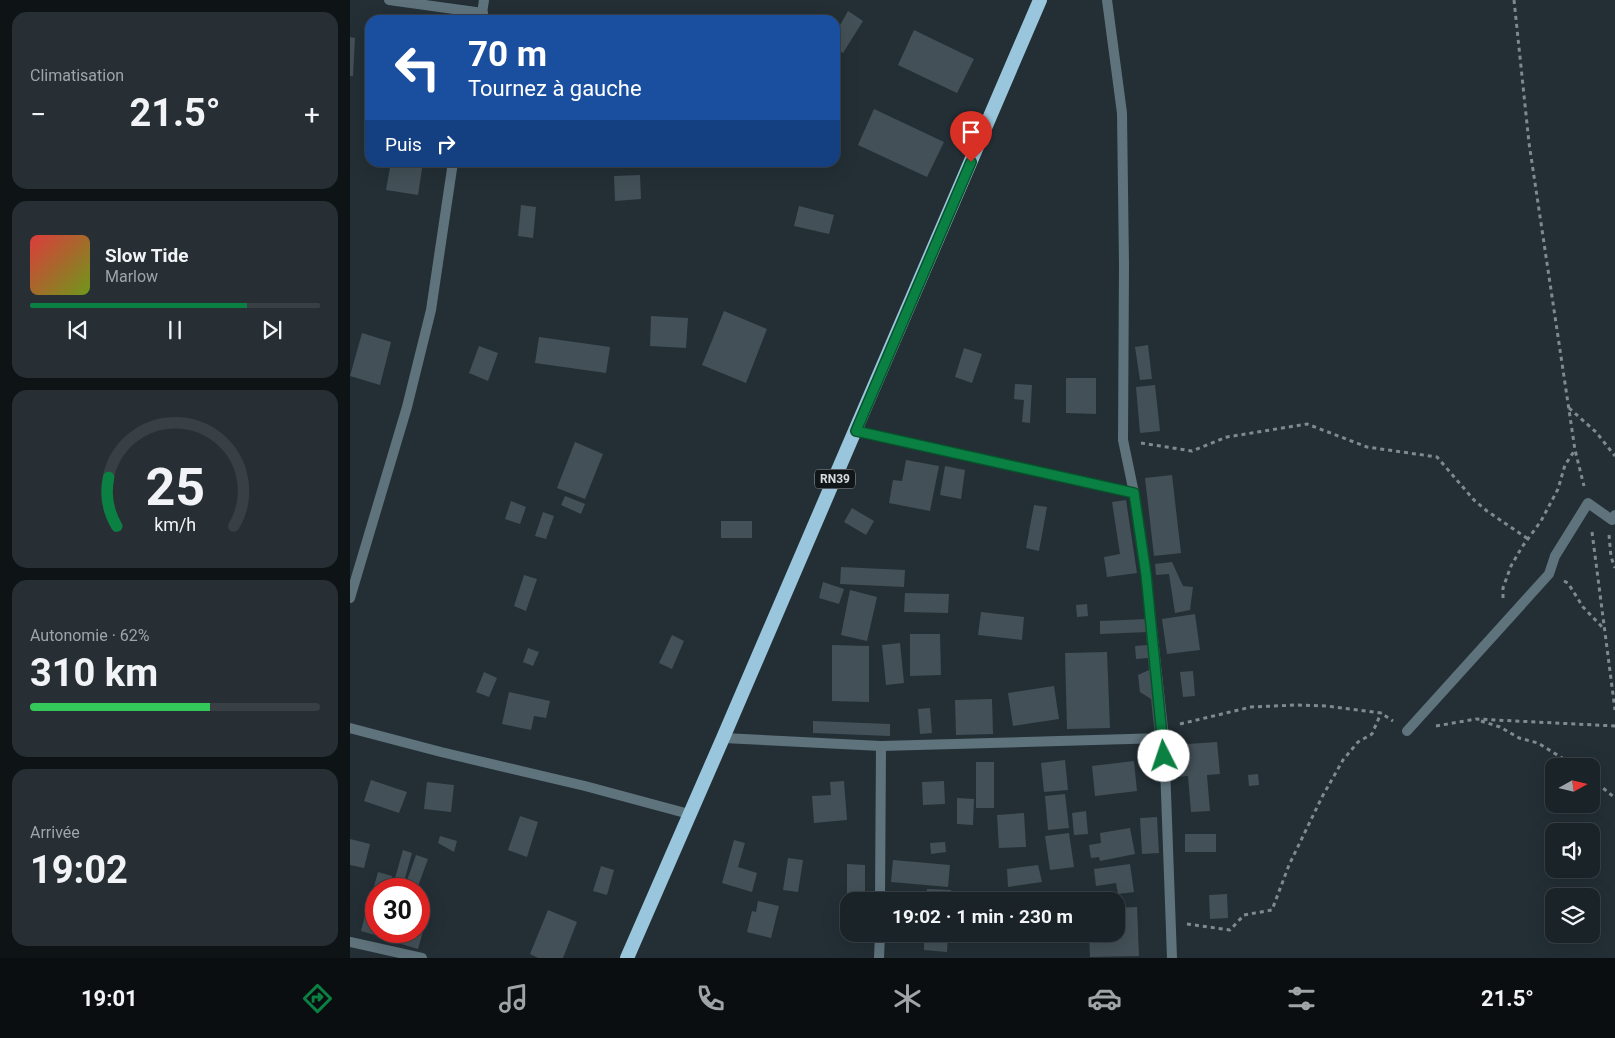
<!DOCTYPE html>
<html lang="fr">
<head>
<meta charset="utf-8">
<style>
	body { margin:0; font-family:Roboto,sans-serif; background:#272f34; color:#f1f3f6; height:100vh; display:flex; flex-direction:column; font-size:19px; white-space:nowrap }
	* { box-sizing:border-box; margin:0 }
	p { font-size:16px; color:#9fa4a8 }
	.icon { flex:none; width:28px; height:28px; fill:none; stroke:currentColor; stroke-width:2; stroke-linecap:round; stroke-linejoin:round }
	.map { position:relative; flex:1; overflow:hidden }
	.drawer { display:flex; flex-direction:column; gap:12px; padding:12px; background:#0e1316; width:350px }
	.drawer>* { flex:none }
	.top-card { position:absolute; left:15px; top:15px; width:475px; height:152px; border-radius:15px; box-shadow:0 5px 20px #0002,0 0 0 1px #384045; background:#1a4fa0; color:#fff; overflow:hidden }
	.needle { width:32px; rotate:82deg }
	.controls { position:absolute; left:1195px; top:758px; display:grid; gap:10px }
	.controls a { display:grid; place-items:center; width:55px; height:55px; border-radius:10px; background:#1a2328; box-shadow:0 5px 20px #0002,0 0 0 1px #384045; font-size:25px }
	.speed { position:absolute; left:15px; top:878px; display:flex; gap:10px; font-size:25px; font-weight:700; text-align:center }
	.speed>* { display:grid; place-content:center; width:65px; height:65px; border-radius:50%; background:#1a2328; box-shadow:0 5px 20px #0002,0 0 0 1px #384045; line-height:1 }
	.speed .limit { border:8px solid #d22; background:#fff; color:#111 }
	.pin { position:absolute; display:grid; place-items:center; width:42px; height:42px; color:#fff; margin:-51px -21px; border-radius:50% 50% 50% 0; rotate:-45deg; box-shadow:0 0 5px #0007 }
	.pin .icon { rotate:45deg }
	.me { position:absolute; width:55px; margin:-28px; rotate:356deg; stroke-linejoin:round; filter:drop-shadow(0 0 4px #0008) }
	.turn { display:flex; align-items:center; gap:18px; height:105px; padding:0 20px; font-size:22px }
	.turn .icon { width:65px; height:65px; stroke-width:2.5 }
	.turn b { display:block; font-size:35px; line-height:42px }
	.then { display:flex; align-items:center; height:48px; padding:0 20px; background:#0003; gap:10px; font-size:19px }
	.big { font-size:38px; font-weight:700; line-height:1.1 }
	.drawer .widget { flex:1; display:flex; flex-direction:column; justify-content:center; gap:8px; min-width:0; padding:0 18px; border-radius:15px; background:#272f34 }
	.drawer .dial { align-items:center; gap:0 }
	.dial svg { height:130px; overflow:visible; fill:none; stroke:#384045; stroke-width:7; stroke-linecap:round; text-anchor:middle }
	.dial text { fill:#f1f3f6; stroke:none }
	.song { display:flex; align-items:center; gap:15px }
	.cover { width:60px; height:60px; border-radius:8px; background:linear-gradient(135deg,hsl(0 70% 55%),hsl(80 70% 35%)) }
	.played { height:5px; border-radius:2px; background:linear-gradient(90deg,#0b8043 75%,#384045 75%) }
	.keys { display:flex; justify-content:space-around; direction:ltr }
	.heat { display:flex; justify-content:space-between; align-items:center; font-size:28px; direction:ltr }
	.charge { height:8px; border-radius:4px; background:linear-gradient(90deg,#34c759 62%,#384045 0) }
	.trip { position:absolute; left:490px; top:892px; width:285px; height:50px; border-radius:15px; background:#1a2328; box-shadow:0 5px 20px #0002,0 0 0 1px #384045; font-weight:700; line-height:50px; text-align:center }
	.tabs { display:flex; height:80px; justify-content:space-around; align-items:center; background:#0a0e10; color:#9fa4a8 }
	.tabs .icon { width:35px; height:35px }
	.tabs .selected { color:#0b8043 }
	.tabs b { font-size:22px; color:#f1f3f6 }
	main { display:flex; flex:1; min-height:0 }
	.map>svg:first-child { display:block }
	.building { fill:#435057 }
	.lines { fill:none; stroke-linecap:round; stroke-linejoin:round }
	.path { stroke:#80898e; stroke-width:3; stroke-dasharray:4 4; stroke-linecap:butt }
	.minor { stroke:#5f737d; stroke-width:10 }
	.trunk { stroke:#99c6dc; stroke-width:14 }
	.route-casing { stroke:#07532c; stroke-width:12 }
	.route { stroke:#0b8043; stroke-width:9 }
	.labels { text-anchor:middle; dominant-baseline:central; stroke-width:5; stroke-linejoin:round; paint-order:stroke }
	.shield { fill:#111619; stroke:#9aa1a4; stroke-width:1 }
	.shield-label { font-size:12px; font-weight:bold; fill:#d5dce0 }
</style>
</head>
<body>
<main>
<section class="drawer">
<div class="widget"><p>Climatisation</p>
<div class="heat"><a>−</a><b class="big">21.5°</b><a>+</a></div>
</div>
<div class="widget">
<div class="song"><i class="cover"></i><div><b>Slow Tide</b><p>Marlow</p></div></div>
<div class="played"></div>
<div class="keys"><svg class="icon" aria-label="previous" viewBox="0 0 24 24"><path d="M18 5L8 12l10 7zM5 5v14"/></svg><svg class="icon" aria-label="pause" viewBox="0 0 24 24"><path d="M8 5v14M16 5v14"/></svg><svg class="icon" aria-label="next" viewBox="0 0 24 24"><path d="M6 5l10 7-10 7zM19 5v14"/></svg></div>
</div>
<div class="widget dial"><svg viewBox="0 0 100 80">
<path d="M14 69A42 42 0 1 1 86 69"/>
<path d="M14 69A42 42 0 0 1 9 39" stroke="#0b8043"/>
<text x="50" y="56" font-size="32" font-weight="700">25</text>
<text x="50" y="72" font-size="11">km/h</text>
</svg></div>
<div class="widget"><p>Autonomie · 62%</p><b class="big">310 km</b><div class="charge"></div></div>
<div class="widget"><p>Arrivée</p><b class="big">19:02</b></div>
</section>
<div class="map">
<svg width="1265" height="958" viewBox="0 0 1265 958">
	<rect width="100%" height="100%" fill="#232f35"/>
	<g class="building">
		<polygon points="498,11 513,21 493,53 485,48 485,34"/>
		<polygon points="564,30 624,59 607,93 548,65"/>
		<polygon points="0,37 5,38 3,76 0,76"/>
		<polygon points="524,109 594,142 577,177 508,145"/>
		<polygon points="41,162 73,162 68,195 36,190"/>
		<polygon points="290,175 291,199 265,201 264,176"/>
		<polygon points="171,205 186,207 183,238 168,236"/>
		<polygon points="449,206 484,215 479,234 444,226"/>
		<polygon points="374,311 417,329 396,383 352,365"/>
		<polygon points="301,316 338,318 336,348 300,346"/>
		<polygon points="12,333 41,342 30,385 0,376"/>
		<polygon points="189,337 260,347 256,373 185,363"/>
		<polygon points="798,345 802,379 790,380 785,347"/>
		<polygon points="129,346 148,353 138,381 119,373"/>
		<polygon points="614,348 632,354 622,383 605,377"/>
		<polygon points="716,378 746,378 746,414 716,413"/>
		<polygon points="665,384 682,385 680,423 672,422 674,400 664,399"/>
		<polygon points="805,385 810,431 790,433 786,387"/>
		<polygon points="225,442 253,454 235,499 207,488"/>
		<polygon points="556,460 589,466 580,511 539,503 543,480 552,481"/>
		<polygon points="595,466 615,470 611,499 590,495"/>
		<polygon points="822,475 831,553 804,556 795,478"/>
		<polygon points="215,496 235,504 231,514 211,505"/>
		<polygon points="776,500 787,573 757,577 754,557 770,554 762,502"/>
		<polygon points="161,501 176,507 170,524 155,519"/>
		<polygon points="684,505 697,507 689,551 676,548"/>
		<polygon points="502,508 524,521 516,535 494,522"/>
		<polygon points="193,512 204,516 196,539 185,536"/>
		<rect x="371" y="521" width="31" height="17"/>
		<polygon points="822,562 833,586 843,587 840,610 825,613 819,574 806,575 805,564"/>
		<polygon points="491,567 555,570 554,587 490,584"/>
		<polygon points="174,575 187,579 176,611 164,606"/>
		<polygon points="473,582 494,589 489,604 469,598"/>
		<polygon points="500,590 527,597 517,641 491,635"/>
		<polygon points="555,593 599,594 598,613 554,612"/>
		<polygon points="737,604 738,616 727,617 726,605"/>
		<polygon points="631,612 674,617 672,640 628,635"/>
		<polygon points="845,614 850,650 817,654 812,619"/>
		<polygon points="797,619 798,632 750,634 750,621"/>
		<polygon points="560,634 590,634 591,675 560,676"/>
		<polygon points="322,635 334,641 322,669 309,663"/>
		<polygon points="796,636 801,636 812,736 805,737 801,699 790,692 788,675 799,670 798,658 786,659 785,646 797,645"/>
		<polygon points="550,643 554,683 536,685 532,645"/>
		<polygon points="482,645 519,646 519,702 482,701"/>
		<polygon points="178,648 189,652 183,666 173,662"/>
		<polygon points="757,652 760,728 717,729 715,653"/>
		<polygon points="843,671 845,696 833,697 830,672"/>
		<polygon points="134,672 147,678 139,697 126,692"/>
		<polygon points="704,686 709,719 663,726 658,693"/>
		<polygon points="159,692 200,701 196,718 184,716 181,730 152,724"/>
		<polygon points="642,699 643,734 606,735 605,700"/>
		<polygon points="580,708 582,733 570,734 568,709"/>
		<polygon points="463,721 540,724 540,736 463,733"/>
		<polygon points="867,742 870,774 857,775 860,811 841,812 838,776 825,777 823,745"/>
		<polygon points="715,760 718,790 694,792 691,763"/>
		<polygon points="784,761 787,791 745,796 742,766"/>
		<rect x="626" y="762" width="18" height="46"/>
		<polygon points="908,774 909,785 899,786 898,775"/>
		<polygon points="21,780 57,792 49,813 14,801"/>
		<polygon points="494,781 497,820 464,823 462,796 481,795 480,782"/>
		<polygon points="594,781 595,804 573,805 572,782"/>
		<polygon points="77,782 104,785 101,812 74,809"/>
		<polygon points="715,794 719,828 698,830 695,796"/>
		<polygon points="607,798 624,799 623,825 607,824"/>
		<polygon points="736,811 738,834 724,835 722,813"/>
		<polygon points="674,813 676,847 649,848 647,815"/>
		<polygon points="170,816 188,822 177,857 158,850"/>
		<polygon points="807,817 809,853 792,854 790,818"/>
		<polygon points="780,828 785,854 750,861 749,857 741,858 739,845 751,843 750,833"/>
		<polygon points="719,833 724,867 700,870 695,836"/>
		<rect x="835" y="834" width="31" height="18"/>
		<polygon points="90,836 107,841 104,852 88,843"/>
		<polygon points="0,839 20,844 14,868 0,865"/>
		<polygon points="384,840 395,843 388,867 407,873 402,892 372,883"/>
		<polygon points="595,842 596,852 581,854 580,843"/>
		<polygon points="53,850 62,853 52,889 42,889"/>
		<polygon points="66,855 78,859 67,889 54,889"/>
		<polygon points="438,858 453,860 448,892 433,890"/>
		<polygon points="543,860 600,865 598,887 541,882"/>
		<polygon points="497,864 515,865 515,901 497,901"/>
		<polygon points="780,864 784,892 768,894 766,883 746,886 744,869"/>
		<polygon points="688,865 692,882 658,887 657,869"/>
		<polygon points="251,866 264,870 257,895 243,891"/>
		<polygon points="28,872 42,876 38,889 26,889 26,903 20,901"/>
		<polygon points="577,889 601,890 600,901 577,901"/>
		<polygon points="634,894 634,901 610,901 610,897"/>
		<polygon points="877,894 878,918 860,919 859,895"/>
		<polygon points="408,901 429,906 421,938 397,932 402,911 406,912"/>
		<polygon points="18,904 26,906 25,935 11,931"/>
		<polygon points="787,907 789,956 740,957 739,934 766,934 766,908"/>
		<polygon points="198,910 227,922 213,958 188,958 180,954"/>
		<polygon points="69,922 75,924 68,949 28,937 29,931 69,931"/>
		<polygon points="563,934 598,934 597,952 574,950 574,939 563,938"/>
		<polygon points="702,934 723,934 723,936 703,939"/>
	</g>
	<g class="lines">
		<g class="path">
			<polyline points="1164,0 1179,143 1225,450 1234,486"/>
			<polyline points="1219,408 1246,432 1265,456"/>
			<polyline points="791,443 842,451 877,437 957,424 1017,447 1087,457 1124,500 1137,511 1178,539"/>
			<polyline points="1242,532 1265,710"/>
			<polyline points="1259,535 1261,557 1265,568"/>
			<polyline points="1214,581 1218,583 1233,607 1254,629"/>
			<polyline points="1153,598 1153,588 1161,566 1172,547 1191,521 1208,489 1215,465 1225,450"/>
			<polyline points="1131,721 1150,727 1169,738 1188,743 1225,766"/>
			<polyline points="830,724 901,707 946,705 977,706 1031,713 1043,721"/>
			<polyline points="1086,726 1126,719 1265,726"/>
			<polyline points="1241,778 1265,798"/>
			<polyline points="837,924 880,930 894,915 922,910 939,865 972,797 993,760 1008,742 1022,734 1031,713"/>
		</g>
		<g class="minor">
			<polyline points="39,0 133,13"/>
			<polyline points="757,0 772,113 774,265 773,440 784,493 796,574 814,738 822,958"/>
			<polyline points="131,20 134,0"/>
			<polyline points="506,431 784,493"/>
			<polyline points="0,598 57,407 81,310 103,162"/>
			<polyline points="0,728 91,752 235,786 339,814"/>
			<polyline points="1057,731 1199,574 1205,556 1238,503 1262,520 1265,515"/>
			<polyline points="373,738 531,746 814,738"/>
			<polyline points="530,901 531,746"/>
			<polyline points="0,942 72,958"/>
			<polyline points="529,958 530,934"/>
		</g>
		<polyline class="trunk" points="277,958 373,738 690,0"/>
	</g>
	<g class="lines">
		<g class="route-casing">
			<polyline id="route" points="621,162 506,431 784,493 796,574 814,756"/>
		</g>
		<use href="#route" class="route"/>
	</g>
	<g class="labels">
		<rect class="shield" x="465" y="469.5" width="40" height="19" rx="4"/>
		<g class="shield-label">
			<text x="485" y="479">RN39</text>
		</g>
	</g>
</svg>
<div class="controls">
<a><svg class="needle" viewBox="-14 -14 28 28"><path d="M0-13l5 13h-10z" fill="#e53935"/><path d="M0 13l5-13h-10z" fill="#9fa4a8"/></svg></a>
<a><svg class="icon" aria-label="sound" viewBox="0 0 24 24"><path d="M4 9h4l5-4v14l-5-4H4zM17 9q2 3 0 6"/></svg></a>
<a><svg class="icon" aria-label="layers" viewBox="0 0 24 24"><path d="M12 4l9 5-9 5-9-5zM3 14l9 5 9-5"/></svg></a>
</div>
<div class="speed"><div class="limit">30</div></div>
<div class="pin" style="left:621px;top:162px;background:#d93025"><svg class="icon" aria-label="arrive" viewBox="0 0 24 24"><path d="M6 21V4h12l-3 4 3 4H6"/></svg></div>
<svg class="me" style="left:814px;top:756px" viewBox="-20 -20 40 40"><circle r="19" fill="#fff"/><path d="M0-13L10 11 0 6-10 11z" fill="#0b8043"/></svg>
<div class="trip">19:02 · 1 min · 230 m</div>
<div class="top-card">
<div class="turn"><svg class="icon" aria-label="left" viewBox="0 0 24 24"><path d="M17 20v-9H6M10 6l-5 5 5 5"/></svg><div><b>70 m</b>Tournez à gauche</div></div>
<div class="then">Puis<svg class="icon" aria-label="right" viewBox="0 0 24 24"><path d="M7 20v-9h11M14 6l5 5-5 5"/></svg></div>
</div>
</div>
</main>
<nav class="tabs">
<b>19:01</b>
<svg class="icon selected" aria-label="directions" viewBox="0 0 24 24"><path d="M12 3l9 9-9 9-9-9zM9 14v-3h6M13 9l2 2-2 2"/></svg>
<svg class="icon" aria-label="music" viewBox="0 0 24 24"><path d="M9 18V5l10-2v13"/><circle cx="6" cy="18" r="3"/><circle cx="16" cy="16" r="3"/></svg>
<svg class="icon" aria-label="phone" viewBox="0 0 24 24"><path d="M5 4h4l2 5-3 2q2 4 5 5l2-3 5 2v4C11 20 4 13 5 4z"/></svg>
<svg class="icon" aria-label="climate" viewBox="0 0 24 24"><path d="M12 3v18M4 7l16 10M4 17L20 7"/></svg>
<svg class="icon" aria-label="car" viewBox="0 0 24 24"><path d="M5 17H2v-5l4-1 3-4h7l3 4 3 1v5h-3M9 17h6M6 11h13"/><circle cx="7" cy="17" r="2"/><circle cx="17" cy="17" r="2"/></svg>
<svg class="icon" aria-label="filters" viewBox="0 0 24 24"><path d="M4 7h16M4 17h16"/><circle cx="9" cy="7" r="2"/><circle cx="15" cy="17" r="2"/></svg>
<b>21.5°</b>
</nav>
</body>
</html>
